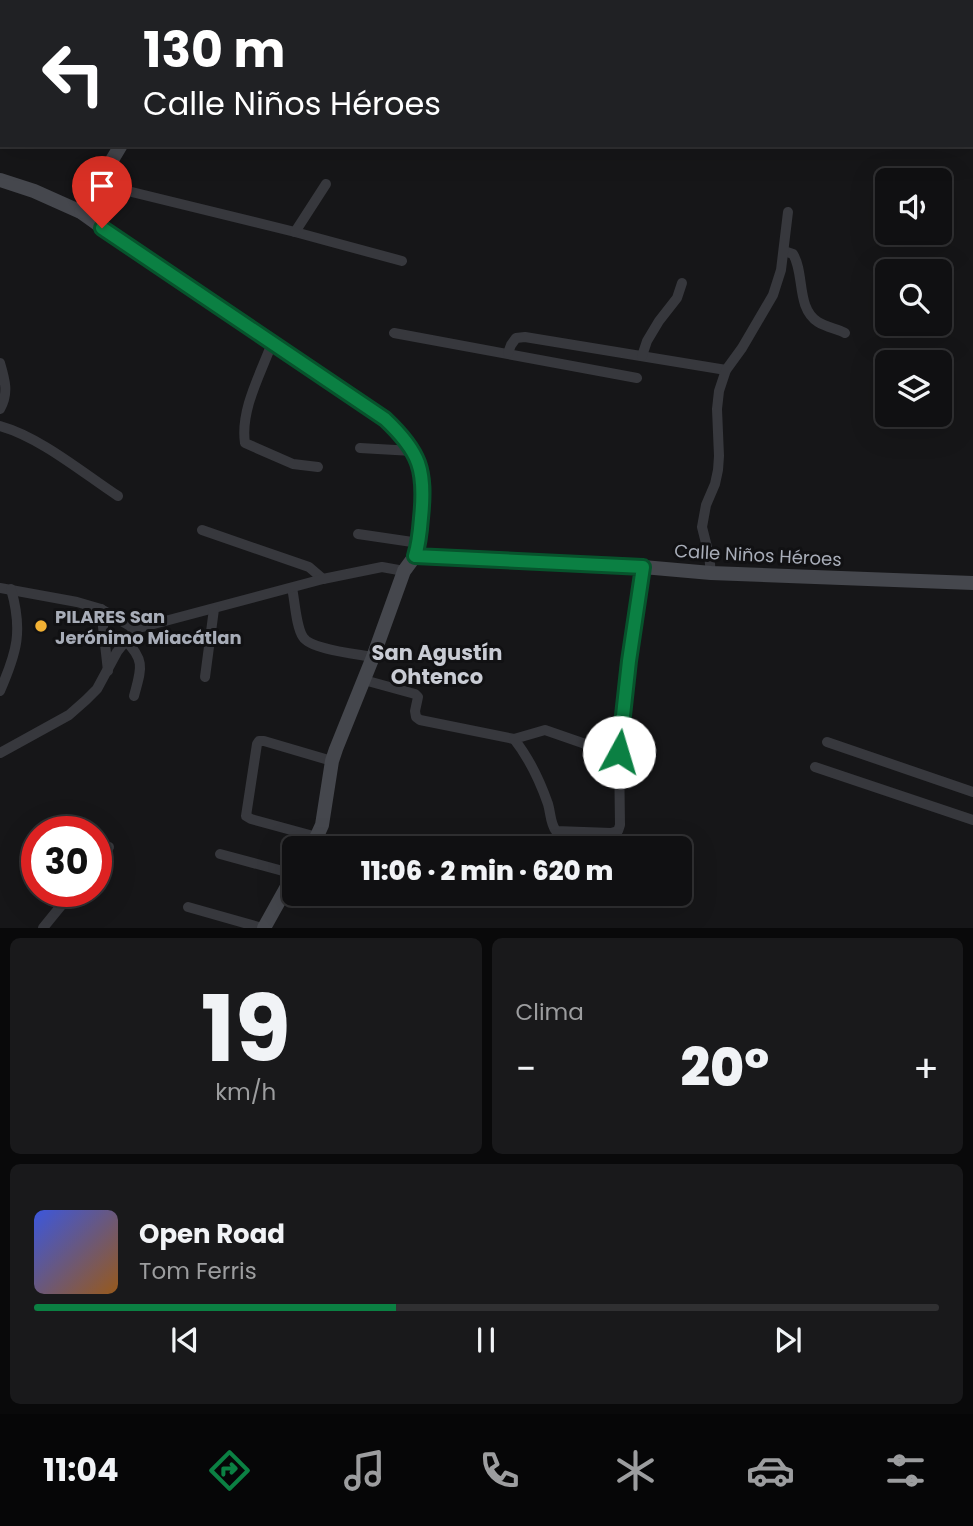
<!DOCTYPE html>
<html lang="es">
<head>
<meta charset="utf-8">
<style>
	body { margin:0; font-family:Poppins,sans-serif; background:#19191b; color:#f1f3f6; height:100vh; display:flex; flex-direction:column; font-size:26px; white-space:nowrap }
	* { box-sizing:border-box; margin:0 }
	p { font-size:23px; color:#9c9d9f }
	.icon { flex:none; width:38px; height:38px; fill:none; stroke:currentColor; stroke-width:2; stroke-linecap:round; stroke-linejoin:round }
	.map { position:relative; height:928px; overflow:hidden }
	.side { display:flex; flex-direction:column; gap:10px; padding:10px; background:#09090a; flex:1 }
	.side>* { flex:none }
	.hud { position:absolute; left:0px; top:0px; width:973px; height:147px; box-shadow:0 7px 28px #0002,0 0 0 2px #303032; background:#202124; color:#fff; overflow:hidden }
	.controls { position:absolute; left:875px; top:168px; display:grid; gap:14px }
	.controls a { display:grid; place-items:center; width:77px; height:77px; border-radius:10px; background:#101012; box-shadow:0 7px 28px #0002,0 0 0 2px #303032; font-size:35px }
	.speed { position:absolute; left:21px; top:816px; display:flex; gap:14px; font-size:35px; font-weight:700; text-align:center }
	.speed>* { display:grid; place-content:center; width:91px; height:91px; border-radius:50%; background:#101012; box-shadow:0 7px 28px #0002,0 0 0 2px #303032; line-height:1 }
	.speed .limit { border:10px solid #d22; background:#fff; color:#111 }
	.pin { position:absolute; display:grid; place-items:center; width:60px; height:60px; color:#fff; margin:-72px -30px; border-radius:50% 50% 50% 0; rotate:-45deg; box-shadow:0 0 7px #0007 }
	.pin .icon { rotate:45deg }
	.me { position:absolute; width:77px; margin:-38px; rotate:6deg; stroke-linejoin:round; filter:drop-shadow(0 0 5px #0008) }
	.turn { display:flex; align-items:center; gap:24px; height:147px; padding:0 28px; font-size:32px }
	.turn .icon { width:91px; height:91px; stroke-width:2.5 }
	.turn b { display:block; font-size:49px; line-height:60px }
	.big { font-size:52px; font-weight:800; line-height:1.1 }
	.side .card { flex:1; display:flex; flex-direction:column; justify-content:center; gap:10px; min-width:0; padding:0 24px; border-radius:10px; background:#19191b }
	.side .dial { align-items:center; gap:0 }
	.dial b { font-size:91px; line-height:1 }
	.song { display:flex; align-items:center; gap:21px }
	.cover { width:84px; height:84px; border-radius:10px; background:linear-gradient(135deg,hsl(230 70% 55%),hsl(30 70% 35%)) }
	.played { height:7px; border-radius:4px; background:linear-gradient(90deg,#0b8043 40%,#303032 40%) }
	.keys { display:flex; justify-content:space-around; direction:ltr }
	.heat { display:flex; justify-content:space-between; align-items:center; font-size:38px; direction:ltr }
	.side .tiles { flex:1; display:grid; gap:10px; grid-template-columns:1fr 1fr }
	.card:last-child { grid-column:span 2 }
	.trip { position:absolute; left:282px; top:836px; width:410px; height:70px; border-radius:10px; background:#101012; box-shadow:0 7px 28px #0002,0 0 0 2px #303032; font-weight:800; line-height:70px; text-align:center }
	.menu { display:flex; height:112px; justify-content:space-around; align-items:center; background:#060607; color:#9c9d9f }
	.menu .icon { width:49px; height:49px }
	.menu .selected { color:#0b8043 }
	.menu b { font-size:32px; color:#f1f3f6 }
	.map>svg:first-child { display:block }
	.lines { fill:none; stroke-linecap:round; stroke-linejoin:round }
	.street { stroke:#37383d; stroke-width:10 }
	.secondary { stroke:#45474d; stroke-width:14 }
	.route-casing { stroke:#07532c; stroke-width:18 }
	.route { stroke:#0b8043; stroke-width:12 }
	.poi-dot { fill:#f2b134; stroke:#111113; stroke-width:2.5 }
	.labels { text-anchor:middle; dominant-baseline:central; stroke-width:6; stroke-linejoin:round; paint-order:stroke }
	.street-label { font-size:18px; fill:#a8adb8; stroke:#111113 }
	.poi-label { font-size:18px; font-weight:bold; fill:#a8adb8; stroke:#111113; text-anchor:start }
	.quarter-label { font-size:21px; font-weight:bold; fill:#c9ccd4; stroke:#111113 }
</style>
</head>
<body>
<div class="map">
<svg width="973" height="928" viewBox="0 0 973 928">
	<rect width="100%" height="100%" fill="#161618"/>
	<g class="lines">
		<g class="street">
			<polyline points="129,0 130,2"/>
			<polyline points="683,0 684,2"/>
			<polyline points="99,184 295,232 402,261"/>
			<polyline points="295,232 326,184"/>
			<path d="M784,251L793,254C805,274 796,308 818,322C826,327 837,329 845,333"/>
			<polyline points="394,333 637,378"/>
			<path d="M272,343C261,373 240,410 245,443L293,464L318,467"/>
			<polyline points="508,353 511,345 516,338 525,337 726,370"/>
			<polyline points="642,356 647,341 659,321 677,298 682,283"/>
			<path d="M0,363C5,380 9,393 0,409"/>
			<path d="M0,426C40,437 83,473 118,496"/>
			<polyline points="360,448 413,451"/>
			<polyline points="202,530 309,567 323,579"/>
			<polyline points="358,534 419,543"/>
			<polyline points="711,573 709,555 702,527 706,505 715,484 718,470 719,456 717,409 719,391 726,370 742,348 773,295 781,270 788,212"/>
			<polyline points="0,588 77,602 101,609 135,629"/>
			<path d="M292,588C295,601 296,627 303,637C311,650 358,654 373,657"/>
			<polyline points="101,609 108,671"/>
			<polyline points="135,629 323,579 382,567 404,571"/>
			<path d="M125,640C146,661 141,669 134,696"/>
			<polyline points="205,677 214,609"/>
			<polyline points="364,680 415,694 418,697 415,711 416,717 420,720 514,739"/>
			<path d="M0,691C17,652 23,631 11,589"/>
			<polyline points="827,742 973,792"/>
			<path d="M619,752L594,747L545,730L514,739C529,758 540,781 548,804C551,814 550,823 556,831L611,833L618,831L620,825L619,752L629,661L643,567"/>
			<polyline points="0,753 69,715 86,700 97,689 117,652 135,629"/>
			<polyline points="815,767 973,820"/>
			<polyline points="317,837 251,819 246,816 257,744 259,741 264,741 332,761"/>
			<polyline points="220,854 294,874"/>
			<polyline points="96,863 109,847"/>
			<polyline points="188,907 262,928"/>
			<polyline points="43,928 73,891"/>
		</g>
		<g class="secondary">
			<polyline points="902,0 910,2"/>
			<polyline points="207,2 208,0"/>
			<polyline points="971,15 973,15"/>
			<polyline points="0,180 34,191 81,212 124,243 385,419 403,436 413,451 420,465 423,485 419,543 415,556 404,571 373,657 336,749 332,761 322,825 311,849"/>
			<polyline points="81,212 121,145"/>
			<polyline points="415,556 643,567 711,573 973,583"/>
			<polyline points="264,928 294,874"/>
		</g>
	</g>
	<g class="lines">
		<g class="route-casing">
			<path id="route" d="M102,228L385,419C420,452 426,470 421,518C420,531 419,543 415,556L643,567L629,661L619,752"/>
		</g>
		<use href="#route" class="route"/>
	</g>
	<circle class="poi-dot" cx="41" cy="626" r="7"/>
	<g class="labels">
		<g class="street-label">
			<text transform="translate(758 555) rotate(3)">Calle Niños Héroes</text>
		</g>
		<g class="poi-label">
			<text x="55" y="616">PILARES San<tspan x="55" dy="21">Jerónimo Miacátlan</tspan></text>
		</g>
		<g class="quarter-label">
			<text x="437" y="652">San Agustín<tspan x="437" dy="24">Ohtenco</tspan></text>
		</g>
	</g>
</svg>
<div class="controls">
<a><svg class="icon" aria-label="sound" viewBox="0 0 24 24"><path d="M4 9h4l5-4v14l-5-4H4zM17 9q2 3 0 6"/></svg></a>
<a><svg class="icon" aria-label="search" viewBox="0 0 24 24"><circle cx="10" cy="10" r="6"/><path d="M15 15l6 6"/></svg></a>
<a><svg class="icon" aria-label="layers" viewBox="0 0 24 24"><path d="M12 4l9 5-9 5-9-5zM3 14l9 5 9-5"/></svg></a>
</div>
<div class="speed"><div class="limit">30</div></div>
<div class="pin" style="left:102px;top:228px;background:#d93025"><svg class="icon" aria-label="arrive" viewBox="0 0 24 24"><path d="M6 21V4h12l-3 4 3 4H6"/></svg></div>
<svg class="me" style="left:619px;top:752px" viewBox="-20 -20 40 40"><circle r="19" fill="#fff"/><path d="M0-13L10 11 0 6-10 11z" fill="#0b8043"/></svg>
<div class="trip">11:06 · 2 min · 620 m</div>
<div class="hud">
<div class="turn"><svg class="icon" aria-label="left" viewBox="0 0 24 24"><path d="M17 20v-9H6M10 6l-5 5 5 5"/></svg><div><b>130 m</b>Calle Niños Héroes</div></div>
</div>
</div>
<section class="side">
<div class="tiles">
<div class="card dial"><b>19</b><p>km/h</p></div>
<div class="card"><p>Clima</p>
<div class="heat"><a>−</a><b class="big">20°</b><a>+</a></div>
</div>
<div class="card">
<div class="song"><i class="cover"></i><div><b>Open Road</b><p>Tom Ferris</p></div></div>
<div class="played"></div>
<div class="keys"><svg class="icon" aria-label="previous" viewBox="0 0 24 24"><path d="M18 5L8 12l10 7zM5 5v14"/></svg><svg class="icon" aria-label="pause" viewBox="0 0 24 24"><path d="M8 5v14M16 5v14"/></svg><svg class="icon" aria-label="next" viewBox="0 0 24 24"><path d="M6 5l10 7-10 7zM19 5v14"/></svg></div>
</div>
</div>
</section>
<nav class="menu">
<b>11:04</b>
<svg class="icon selected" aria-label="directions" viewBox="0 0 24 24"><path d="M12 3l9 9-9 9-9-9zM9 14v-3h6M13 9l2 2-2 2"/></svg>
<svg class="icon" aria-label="music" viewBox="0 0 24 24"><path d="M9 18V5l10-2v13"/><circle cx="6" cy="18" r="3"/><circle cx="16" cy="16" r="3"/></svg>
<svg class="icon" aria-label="phone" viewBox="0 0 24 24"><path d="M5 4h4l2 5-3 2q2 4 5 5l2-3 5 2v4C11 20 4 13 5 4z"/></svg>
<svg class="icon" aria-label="climate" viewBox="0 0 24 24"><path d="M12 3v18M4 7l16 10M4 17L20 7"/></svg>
<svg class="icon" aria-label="car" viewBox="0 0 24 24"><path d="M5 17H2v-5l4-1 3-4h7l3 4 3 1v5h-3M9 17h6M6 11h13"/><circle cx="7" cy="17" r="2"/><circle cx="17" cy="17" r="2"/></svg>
<svg class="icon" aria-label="filters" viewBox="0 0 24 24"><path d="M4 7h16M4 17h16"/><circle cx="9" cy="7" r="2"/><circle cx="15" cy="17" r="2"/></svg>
</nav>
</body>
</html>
